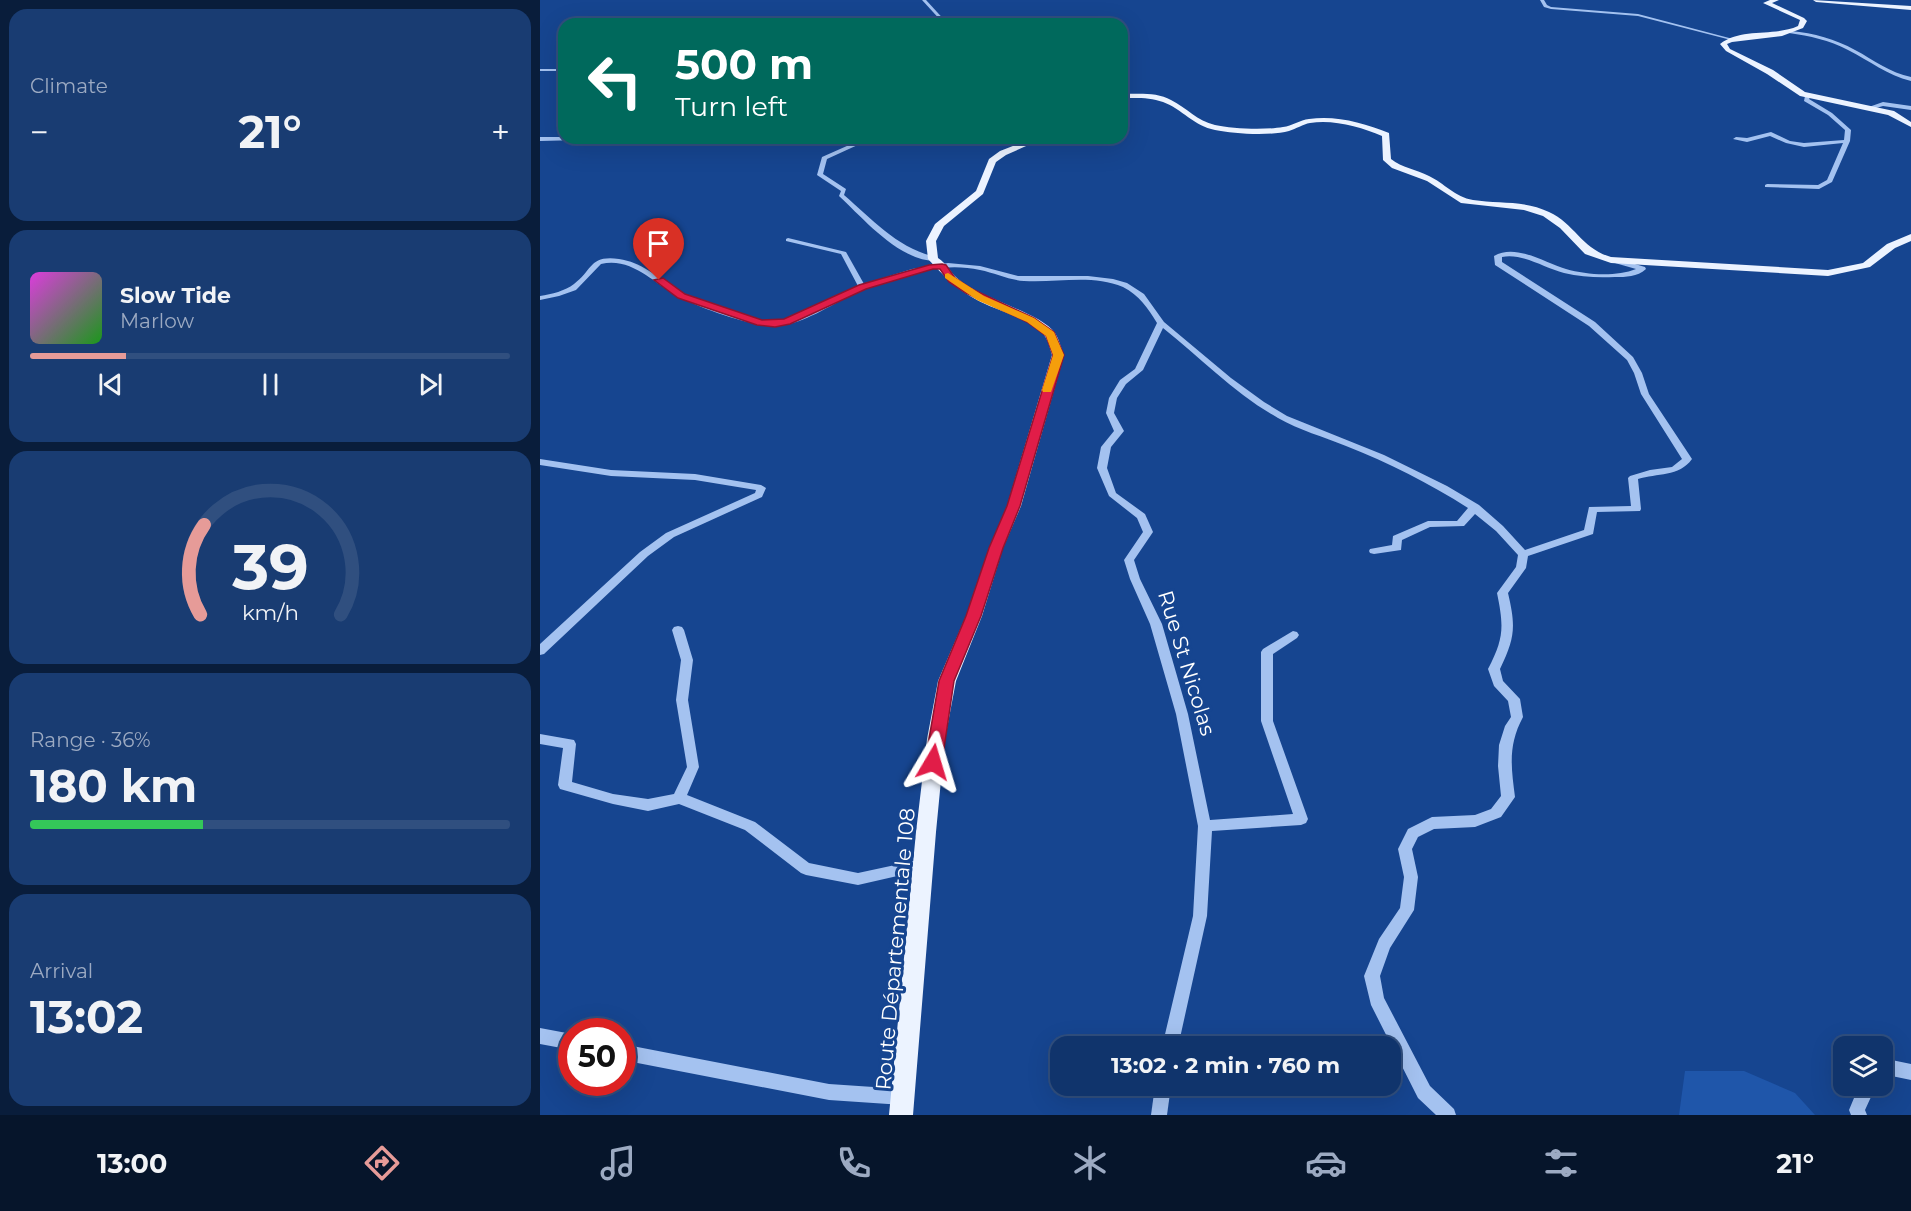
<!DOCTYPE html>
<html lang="en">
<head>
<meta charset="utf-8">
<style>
	body { margin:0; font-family:Montserrat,sans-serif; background:#193c72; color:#f1f3f6; height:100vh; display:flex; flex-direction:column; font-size:22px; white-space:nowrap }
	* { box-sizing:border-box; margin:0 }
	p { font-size:20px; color:#9caac2 }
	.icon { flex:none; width:33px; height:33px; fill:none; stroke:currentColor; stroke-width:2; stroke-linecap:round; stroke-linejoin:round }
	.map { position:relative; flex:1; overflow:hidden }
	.drawer { display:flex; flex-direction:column; gap:9px; padding:9px; background:#091d3b; width:540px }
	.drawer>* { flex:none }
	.top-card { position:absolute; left:18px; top:18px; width:570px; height:126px; border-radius:18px; box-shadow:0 6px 24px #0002,0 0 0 2px #304f7f; background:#00695c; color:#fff; overflow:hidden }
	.tools { position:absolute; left:1293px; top:1036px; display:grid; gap:12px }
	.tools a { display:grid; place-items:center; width:60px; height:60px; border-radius:12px; background:#10346c; box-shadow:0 6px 24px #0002,0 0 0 2px #304f7f; font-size:30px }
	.speed { position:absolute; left:18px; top:1018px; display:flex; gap:12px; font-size:30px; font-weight:700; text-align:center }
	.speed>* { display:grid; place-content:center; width:78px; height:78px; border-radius:50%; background:#10346c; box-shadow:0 6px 24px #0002,0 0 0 2px #304f7f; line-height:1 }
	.speed .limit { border:9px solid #d22; background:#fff; color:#111 }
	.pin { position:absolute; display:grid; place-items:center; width:51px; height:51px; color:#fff; margin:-62px -26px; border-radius:50% 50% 50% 0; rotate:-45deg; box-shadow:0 0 6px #0007 }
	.pin .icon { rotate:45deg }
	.me { position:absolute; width:66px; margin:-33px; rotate:7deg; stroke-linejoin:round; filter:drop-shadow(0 0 4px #0008) }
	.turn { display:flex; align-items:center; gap:21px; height:126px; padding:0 18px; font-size:27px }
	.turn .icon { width:78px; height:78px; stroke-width:2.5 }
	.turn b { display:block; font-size:42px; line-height:51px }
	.big { font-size:45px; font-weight:700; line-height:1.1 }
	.drawer .card { flex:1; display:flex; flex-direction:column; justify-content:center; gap:9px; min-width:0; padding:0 21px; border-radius:18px; background:#193c72 }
	.drawer .dial { align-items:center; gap:0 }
	.dial svg { height:156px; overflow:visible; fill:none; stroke:#304f7f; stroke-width:7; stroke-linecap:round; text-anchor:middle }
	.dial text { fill:#f1f3f6; stroke:none }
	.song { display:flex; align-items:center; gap:18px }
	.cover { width:72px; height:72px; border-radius:9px; background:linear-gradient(135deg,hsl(300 70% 55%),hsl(120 70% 35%)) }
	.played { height:6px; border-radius:3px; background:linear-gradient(90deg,#e69b98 20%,#304f7f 20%) }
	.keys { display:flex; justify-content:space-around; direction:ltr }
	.heat { display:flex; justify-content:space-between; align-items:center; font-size:33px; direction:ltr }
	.charge { height:9px; border-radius:4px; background:linear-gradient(90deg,#34c759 36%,#304f7f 0) }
	.trip { position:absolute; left:510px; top:1036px; width:351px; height:60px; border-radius:18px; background:#10346c; box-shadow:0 6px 24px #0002,0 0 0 2px #304f7f; font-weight:700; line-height:60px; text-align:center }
	.tab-bar { display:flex; height:96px; justify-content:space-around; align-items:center; background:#06152b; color:#9caac2 }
	.tab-bar .icon { width:42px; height:42px }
	.tab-bar .current { color:#e69b98 }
	.tab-bar b { font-size:27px; color:#f1f3f6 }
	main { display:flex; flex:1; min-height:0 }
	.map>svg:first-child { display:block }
	.green { fill:#1f56aa }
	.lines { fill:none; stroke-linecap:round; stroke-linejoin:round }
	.minor { fill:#a4c2f0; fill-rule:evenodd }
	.major { fill:#ecf3ff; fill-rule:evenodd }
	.route { fill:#e11d48; stroke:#92132f; stroke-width:1.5 }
	.slow { fill:#f59e0b }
	.labels { text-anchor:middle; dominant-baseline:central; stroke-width:6; stroke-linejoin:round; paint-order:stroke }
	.street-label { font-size:21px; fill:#fff; stroke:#164590 }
</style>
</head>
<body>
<main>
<section class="drawer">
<div class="card"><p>Climate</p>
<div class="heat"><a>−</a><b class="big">21°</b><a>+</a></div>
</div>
<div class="card">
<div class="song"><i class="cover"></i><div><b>Slow Tide</b><p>Marlow</p></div></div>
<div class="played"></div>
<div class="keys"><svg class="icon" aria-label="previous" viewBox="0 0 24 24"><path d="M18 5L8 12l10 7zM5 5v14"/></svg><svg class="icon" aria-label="pause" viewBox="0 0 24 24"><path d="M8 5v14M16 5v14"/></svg><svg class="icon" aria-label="next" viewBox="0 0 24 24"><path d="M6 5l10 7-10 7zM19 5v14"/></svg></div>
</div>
<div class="card dial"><svg viewBox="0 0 100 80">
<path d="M14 69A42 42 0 1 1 86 69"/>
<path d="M14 69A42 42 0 0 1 16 23" stroke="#e69b98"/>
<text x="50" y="56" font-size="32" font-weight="700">39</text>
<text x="50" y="72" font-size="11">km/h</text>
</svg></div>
<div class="card"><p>Range · 36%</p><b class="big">180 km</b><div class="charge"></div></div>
<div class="card"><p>Arrival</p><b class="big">13:02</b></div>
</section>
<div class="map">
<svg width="1371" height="1115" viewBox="0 0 1371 1115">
	<rect width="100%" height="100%" fill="#164590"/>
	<polygon class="green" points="1145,1071 1204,1071 1255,1093 1275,1115 1139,1115"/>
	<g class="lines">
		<g class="minor">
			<polygon points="382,0 386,0 408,24 404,24"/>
			<polygon points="1000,0 1004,0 1007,5 1011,7 1098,14 1193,39 1191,40 1098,16 1011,9 1004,7"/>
			<path d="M1251,31C1274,33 1295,39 1315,50C1334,60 1350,73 1371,77V81C1347,75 1330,61 1308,50C1289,40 1270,36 1249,33Z"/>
			<rect x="0" y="69" width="24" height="2"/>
			<polygon points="1268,94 1271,96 1269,99 1292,113 1311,130 1310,141 1292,182 1279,189 1225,187 1225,185 1227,184 1278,185 1287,180 1303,143 1264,147 1246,143 1230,136 1207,142 1193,139 1196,137 1207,138 1231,132 1250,141 1264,143 1304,140 1305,130 1288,115 1264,101 1265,96"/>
			<polygon points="1343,102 1371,106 1371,110 1343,106 1329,110 1326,108"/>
			<polygon points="0,137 24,137 24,138 43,138 40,140 0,141"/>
			<path d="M325,138H333L287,159L283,174L306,189L304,195C333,220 357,248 396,257V261C359,261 324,219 299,196L301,191L277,175L282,157Z"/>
			<path d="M248,238L306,252L324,284L372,269L408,263L440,266L478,276H548L573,279L587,283L604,294L624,322L691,378L724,402L747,416L844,455L907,486L939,505L963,526L985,550L1044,530L1049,507L1091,506L1088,478L1090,476L1110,470L1132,467L1142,459L1101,394L1094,373L1087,360L1049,326L955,265L954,256C976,243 1005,263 1026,269C1047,275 1076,277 1096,269L1075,263V259H1078L1105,267L1106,269C1097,277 1086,277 1075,277C1058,278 1041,277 1024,273C1004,268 983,253 962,257V262L1055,322L1093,357L1102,373L1109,394L1152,459C1139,477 1117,473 1098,479L1101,509L1100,511L1057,512L1053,534L988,556L986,568L968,593C976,627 975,638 960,669L963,681L980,699L983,717C968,745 971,766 975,797L961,817L935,827L894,829L878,837L872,849L878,877L874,910L850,948L840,976L844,998L890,1086L914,1109L916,1115H896L878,1098L831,1005L824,976L839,939L860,908L864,877L858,849L868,829L892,817L935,815L951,809L961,796L958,766L959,745L965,726L971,717L968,701L954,686L948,669C964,638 964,627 957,593L976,567L978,555L956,531L935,514L924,526L890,527L862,540L861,550L834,554L830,553L829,551L830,549L852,545L853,536L888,521H917L928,508C889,483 849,463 806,446C784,437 759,430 738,418C695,394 661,358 623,328L603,370L586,384L577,398L574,413L584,431L571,447L567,468L576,493L605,514L613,532L594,560L600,579L622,624L648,714L670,820L753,814L721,721V652L723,649L753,631L757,632L759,635L757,638L733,654V721L768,819L766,823L761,825L672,831L667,916L638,1047H622L653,916L658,826L636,714L610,624L590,579L584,560L603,532L597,518L569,496L557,468L561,447L574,431L566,413L569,398L580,380L595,369L617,323C608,308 599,295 583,287C552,274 517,283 484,281C469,280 455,273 440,270C412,264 386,269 359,277C343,281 328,287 313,294C289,306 265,323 238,326C215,328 159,308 138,296C113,283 92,257 61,264L36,290L19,296L0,300V296C12,294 25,291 34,284C53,270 49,255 79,259C101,262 117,277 135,288C156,302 219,326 243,320C270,314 293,298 318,286L301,254L246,241V239Z"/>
			<polygon points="0,459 71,470 155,474 221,485 226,488 222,497 134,537 108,556 4,654 0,655 0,644 100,552 126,533 215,493 216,490 155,480 71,476 0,465"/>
			<polygon points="138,626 142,627 144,630 153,660 148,700 159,767 147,795 215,822 269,863 318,873 383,859 388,861 390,865 388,869 318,885 266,875 261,873 205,830 139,804 108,811 73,804 20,789 18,785 23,748 0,744 0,734 34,740 36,744 32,782 73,794 108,799 134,794 147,767 136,700 141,660 132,630 134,627"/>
			<polygon points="0,1028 32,1034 32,1050 0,1044"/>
			<polygon points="82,1044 289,1084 363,1089 369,1091 371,1097 369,1103 363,1105 289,1100 82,1060"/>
			<polygon points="1342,1058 1371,1064 1371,1080 1342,1074"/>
			<polygon points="615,1086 631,1086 627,1115 611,1115"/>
			<polygon points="1319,1086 1336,1086 1325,1110 1327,1115 1311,1115 1309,1110"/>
		</g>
		<g class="major">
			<path d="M1230,0H1239L1232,3L1264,18L1267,21L1263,28L1242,36L1192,42L1187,44L1190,49L1233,70L1265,92L1354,111L1371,122V127L1348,115L1260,96L1227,74L1186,51L1180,44C1201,27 1234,37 1258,26L1260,20L1223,3Z"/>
			<polygon points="1273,0 1371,6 1371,10 1276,2"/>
			<path d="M582,94C598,94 617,92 631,100C647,108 657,121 675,125C692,129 726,130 743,127C752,126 760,120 769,119C796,115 824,123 849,133L851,159C862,168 876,169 889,176C904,183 915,197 933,200C958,204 985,200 1009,212C1035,224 1042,249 1071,257L1288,270L1323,263L1347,244L1371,234V241L1355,248L1330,267L1288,276L1071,263L1045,254L1020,228L1003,216L984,210L921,203L887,181L852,168L843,160L842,136C821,127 793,119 770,123C763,124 756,129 749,131C730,136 694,134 675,130C654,126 642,109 623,102C610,97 596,98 582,98Z"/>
			<polygon points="582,108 586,110 586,114 582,116"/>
			<path d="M493,138H504L466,155L456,162L443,194L404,226L396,241L398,258C407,264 410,272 417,278C440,299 500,312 515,333C519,339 521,348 524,355L481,506L463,548L442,616L416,681L405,739L396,832L373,1115H349L376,832L387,739L398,681L426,616L449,548L467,506L512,355C510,349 509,343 506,338C496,320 454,310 437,300C416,289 404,276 388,259L386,241L395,224L436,191L449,159L460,151Z"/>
		</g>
	</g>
	<polygon class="route" points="402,264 406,265 415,278 432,289 494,318 514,332 524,355 480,506 463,548 441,616 414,681 402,762 399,767 393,769 387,767 385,762 399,681 426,616 449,548 467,506 513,355 506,336 487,322 426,293 409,282 400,269 393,269 326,289 250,324 235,327 217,325 138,298 114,280 123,278 145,294 222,320 244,319 319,285 389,265"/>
	<polygon class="slow" points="408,273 444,296 494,318 514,332 524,355 511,392 503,392 502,390 513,355 506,336 487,322 437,300 405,278 405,274"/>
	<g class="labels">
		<g class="street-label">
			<text transform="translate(647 663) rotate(73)">Rue St Nicolas</text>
			<text transform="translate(355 949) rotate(-85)">Route Départementale 108</text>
		</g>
	</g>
</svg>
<div class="tools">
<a><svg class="icon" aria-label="layers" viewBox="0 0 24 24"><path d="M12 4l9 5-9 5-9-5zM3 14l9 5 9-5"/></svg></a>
</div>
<div class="speed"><div class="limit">50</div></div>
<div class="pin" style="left:119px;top:280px;background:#d93025"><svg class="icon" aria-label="arrive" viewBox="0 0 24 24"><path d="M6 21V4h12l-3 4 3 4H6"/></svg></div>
<svg class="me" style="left:393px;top:762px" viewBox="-20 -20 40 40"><path d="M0-17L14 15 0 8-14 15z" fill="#e11d48" stroke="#fff" stroke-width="4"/></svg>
<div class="trip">13:02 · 2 min · 760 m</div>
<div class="top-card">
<div class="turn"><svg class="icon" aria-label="left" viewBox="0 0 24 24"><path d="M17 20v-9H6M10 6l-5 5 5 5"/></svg><div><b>500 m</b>Turn left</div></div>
</div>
</div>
</main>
<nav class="tab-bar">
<b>13:00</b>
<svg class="icon current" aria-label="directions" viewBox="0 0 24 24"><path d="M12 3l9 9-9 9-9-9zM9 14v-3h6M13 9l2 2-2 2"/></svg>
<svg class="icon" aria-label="music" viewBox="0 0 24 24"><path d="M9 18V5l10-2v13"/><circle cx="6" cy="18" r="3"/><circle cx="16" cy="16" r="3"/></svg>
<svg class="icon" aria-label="phone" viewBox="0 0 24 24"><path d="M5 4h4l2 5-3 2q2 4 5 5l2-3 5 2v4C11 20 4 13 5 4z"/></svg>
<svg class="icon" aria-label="climate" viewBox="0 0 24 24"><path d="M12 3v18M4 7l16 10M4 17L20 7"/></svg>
<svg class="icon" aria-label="car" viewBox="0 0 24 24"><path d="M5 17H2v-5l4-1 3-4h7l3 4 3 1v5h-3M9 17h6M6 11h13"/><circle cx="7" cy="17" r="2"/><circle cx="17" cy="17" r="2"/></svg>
<svg class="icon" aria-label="filters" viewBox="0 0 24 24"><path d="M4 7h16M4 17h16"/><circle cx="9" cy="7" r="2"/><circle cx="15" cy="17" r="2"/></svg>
<b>21°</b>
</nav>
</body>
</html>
